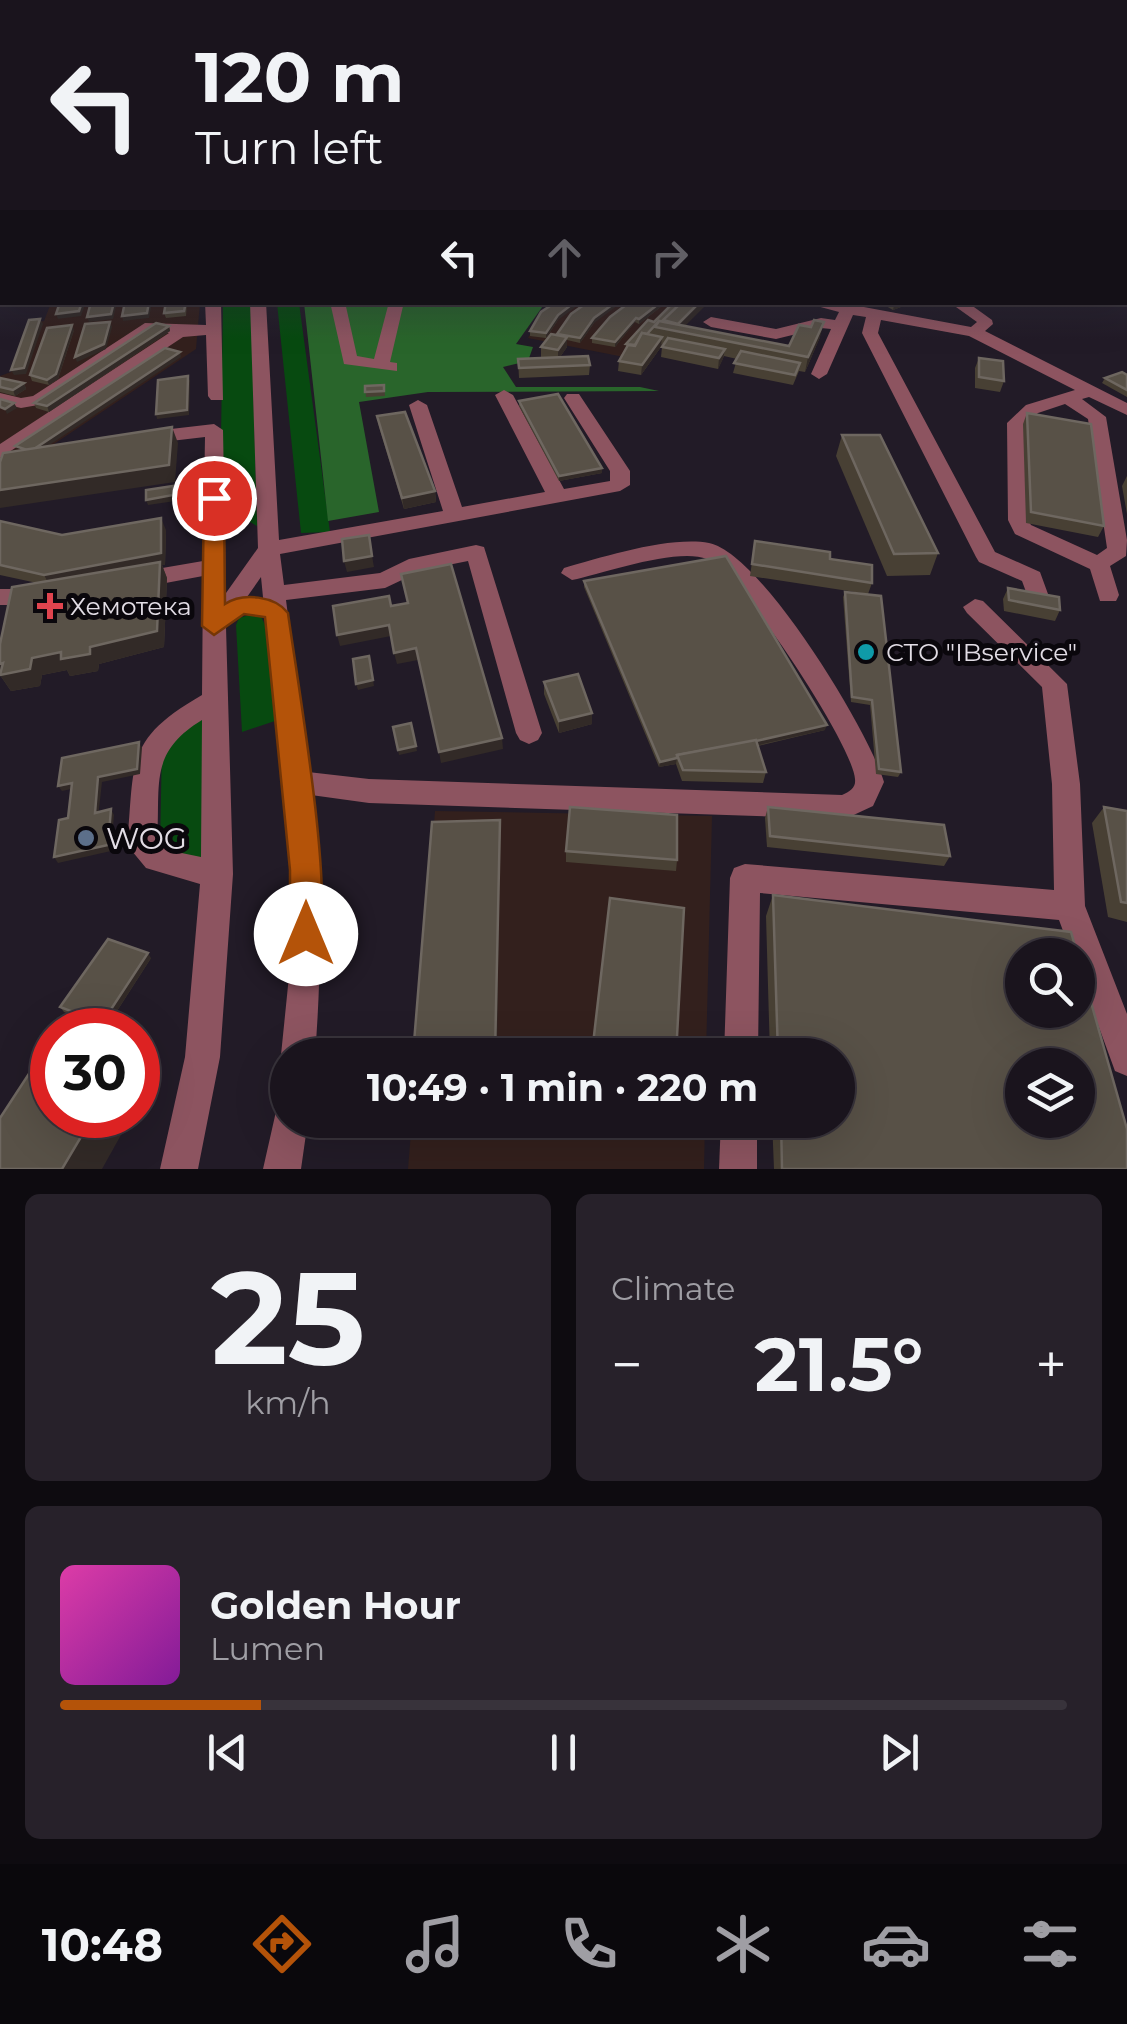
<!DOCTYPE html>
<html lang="en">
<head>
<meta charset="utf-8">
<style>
	body { margin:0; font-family:Montserrat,sans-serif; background:#27212a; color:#f1f3f6; height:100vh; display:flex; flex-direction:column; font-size:38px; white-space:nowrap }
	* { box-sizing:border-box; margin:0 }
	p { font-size:32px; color:#9f9ea4 }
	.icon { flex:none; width:55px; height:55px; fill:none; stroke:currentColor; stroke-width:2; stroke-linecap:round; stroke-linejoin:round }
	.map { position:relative; height:1169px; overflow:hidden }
	.sheet { display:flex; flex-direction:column; gap:25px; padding:25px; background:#0e0b10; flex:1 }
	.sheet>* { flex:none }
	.top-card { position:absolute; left:0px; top:0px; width:1128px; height:305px; box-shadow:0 10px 40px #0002,0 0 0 2px #38333b; background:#1a141d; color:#f1f3f6; overflow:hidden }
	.buttons { position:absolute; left:1005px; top:938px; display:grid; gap:20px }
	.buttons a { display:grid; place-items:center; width:90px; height:90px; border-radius:50%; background:#1a141d; box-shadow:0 10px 40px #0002,0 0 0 2px #38333b; font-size:50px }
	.speed { position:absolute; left:30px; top:1008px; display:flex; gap:20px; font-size:50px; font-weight:700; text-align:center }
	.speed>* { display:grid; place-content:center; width:130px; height:130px; border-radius:50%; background:#1a141d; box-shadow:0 10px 40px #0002,0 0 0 2px #38333b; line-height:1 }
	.speed .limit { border:15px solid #d22; background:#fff; color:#111 }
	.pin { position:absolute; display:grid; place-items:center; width:85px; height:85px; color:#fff; margin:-42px; border:5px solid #fff; border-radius:50%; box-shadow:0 2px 10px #0007 }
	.me { position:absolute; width:110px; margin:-55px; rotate:0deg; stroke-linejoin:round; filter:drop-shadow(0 0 8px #0008) }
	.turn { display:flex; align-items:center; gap:35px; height:210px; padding:0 30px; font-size:45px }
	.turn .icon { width:130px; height:130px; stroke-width:2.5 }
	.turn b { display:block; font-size:70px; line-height:85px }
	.lanes { display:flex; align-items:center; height:95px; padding:0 30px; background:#0003; justify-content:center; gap:50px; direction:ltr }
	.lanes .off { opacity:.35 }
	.big { font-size:75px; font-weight:700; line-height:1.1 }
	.sheet .tile { flex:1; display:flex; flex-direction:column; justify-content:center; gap:15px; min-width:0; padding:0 35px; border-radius:15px; background:#27212a }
	.sheet .dial { align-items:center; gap:0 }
	.dial b { font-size:130px; line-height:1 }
	.song { display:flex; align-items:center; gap:30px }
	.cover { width:120px; height:120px; border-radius:15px; background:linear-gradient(135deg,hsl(320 70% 55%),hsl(290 70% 35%)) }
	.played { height:10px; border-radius:5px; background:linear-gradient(90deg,#b45309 20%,#38333b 20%) }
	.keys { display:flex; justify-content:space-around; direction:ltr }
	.heat { display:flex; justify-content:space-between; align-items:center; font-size:55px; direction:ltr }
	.sheet .tiles { flex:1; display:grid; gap:25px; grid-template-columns:1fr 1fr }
	.tile:last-child { grid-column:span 2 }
	.trip { position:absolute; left:270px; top:1038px; width:585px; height:100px; border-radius:50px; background:#1a141d; box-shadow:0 10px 40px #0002,0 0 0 2px #38333b; font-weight:700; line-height:100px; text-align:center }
	.menu { display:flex; height:160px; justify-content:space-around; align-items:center; background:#0a080c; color:#9f9ea4 }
	.menu .icon { width:70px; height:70px }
	.menu .on { color:#b45309 }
	.menu b { font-size:45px; color:#f1f3f6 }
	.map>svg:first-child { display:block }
	.commercial { fill:#33201d }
	.green { fill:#074a10 }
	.forest { fill:#29652b }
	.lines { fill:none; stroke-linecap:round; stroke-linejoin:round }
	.taxiway { fill:#524c57; fill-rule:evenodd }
	.minor { fill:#8d5460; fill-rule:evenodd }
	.wall { fill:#484034 }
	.shaded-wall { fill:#322a27 }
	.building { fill:#585147; stroke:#6e6760; stroke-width:2.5; fill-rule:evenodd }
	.route { fill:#b45309; stroke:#753606; stroke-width:2.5 }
	.health-dot { fill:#e0444e; stroke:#0a070c; stroke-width:4 }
	.culture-dot { fill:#0f9aa8; stroke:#0a070c; stroke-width:4 }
	.service-dot { fill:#5c6f8a; stroke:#0a070c; stroke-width:4 }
	.labels { text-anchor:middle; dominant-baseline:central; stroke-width:10; stroke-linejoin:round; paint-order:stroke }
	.poi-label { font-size:25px; fill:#e2dde5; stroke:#0a070c; text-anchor:start }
	.near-poi-label { font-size:30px; fill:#e2dde5; stroke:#0a070c; text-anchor:start }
</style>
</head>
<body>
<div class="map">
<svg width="1127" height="1169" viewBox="0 0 1127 1169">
	<rect width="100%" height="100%" fill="#221b27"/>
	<g class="commercial">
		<polygon points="51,303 200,303 196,349 30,460 10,454 0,461 0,376 11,372 29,323 44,321"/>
		<polygon points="560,303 693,303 629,358 528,338 542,314"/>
		<polygon points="435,811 712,816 706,1055 417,1055"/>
		<polygon points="412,1120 705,1120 704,1169 408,1169"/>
	</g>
	<g class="green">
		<polygon points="223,303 251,303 257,526 220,504"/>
		<polygon points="277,303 299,303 330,532 301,533"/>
		<polygon points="259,612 272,640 281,719 242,732 236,625 239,618"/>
		<polygon points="208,711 206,862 160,847 162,744"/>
	</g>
	<polygon class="forest" points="304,303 545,303 516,344 533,347 528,361 503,367 516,387 640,387 659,391 428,392 359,402 379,512 328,521"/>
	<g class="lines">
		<rect class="taxiway" x="1125" y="247" width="2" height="19"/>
		<g class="minor">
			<polygon points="2,204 2,212 0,213 0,205"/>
			<polygon points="205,302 221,302 223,400 211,400 208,396 206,335 183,337 0,458 0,444 169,333 154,331 44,404 21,408 0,403 0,393 21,398 33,396 145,323 206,325"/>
			<path d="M250,302H266L279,540L443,511L409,405L418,400L427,405L462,507L545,492L495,395L504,390L513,395L564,489L610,481V471L564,398L567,394H579L630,471V485L620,491L280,554L284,585L380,573L409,559L476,545L484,547L542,733L538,740L529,744L520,740L516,733L468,561L423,570L385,588L286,600L308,772L369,779L842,795C850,791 856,788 855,779C853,745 739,572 707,559C678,547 604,573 572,580L561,573L564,568C603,557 669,536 709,543C761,553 869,731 884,782L873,806L845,819L369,803L311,795C322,883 322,967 315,1055H288V1068L281,1055L290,966V870L261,577L226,627L233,874L220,1057L198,1169H160L185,1057L200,884L146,868L127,845C135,762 124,740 202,695L203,576L139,588L128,580L139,572L203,561L205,437L145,444L136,438L145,432L214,424L223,430L226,593L258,548ZM202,720L201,857L172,851L157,841C161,784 148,753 202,720Z"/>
			<polygon points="330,302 345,302 357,356 374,359 389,302 404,302 390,362 397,363 397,371 344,364"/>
			<path d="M802,302H837L971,327L977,322L949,302H967L992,320L993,324L985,331L1127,403V415L1089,397L1082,399L1106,417L1127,540L1126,556L1110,566L1119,595L1116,601H1100L1090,569L1015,534L1008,520L1007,423L1026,405L1075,390L969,336L881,320L878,333L995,552L1040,572L1048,594L1037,602L1029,600L1022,581L979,562L976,557L862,333L866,317L853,315L827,374L819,379L811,374L831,329L821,328L776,339L711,327L703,322L711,317L776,329L821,318L835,320L839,312ZM1065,404L1088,419L1107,548L1097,555L1031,525L1028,520L1025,424L1038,413Z"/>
			<polygon points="0,589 38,589 49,597 38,605 0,605"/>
			<polygon points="975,599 983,601 1067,684 1080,784 1085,906 1127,1014 1127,1076 1115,1071 1078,970 1078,955 1072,955 1059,920 760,893 758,1055 724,1055 730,878 734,868 745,864 1054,890 1052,784 1042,687 967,613 963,607"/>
			<polygon points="288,1103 288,1120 308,1120 301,1169 263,1169 277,1107"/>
			<polygon points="721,1120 757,1120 757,1169 719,1169"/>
		</g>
	</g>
	<g class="wall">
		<polygon points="166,302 187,302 186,316 166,318 164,313"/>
		<polygon points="630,302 667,302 639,324 635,322 615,347 592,343 592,338"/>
		<polygon points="674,302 685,326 789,346 820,337 805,372 799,371 793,385 733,373 737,359 724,356 718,369 661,357 662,347 664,344 662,344 661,347 641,375 618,371 619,361 626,349 626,344 654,322"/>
		<polygon points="879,302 914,302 893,310"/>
		<polygon points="558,320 546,338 530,336 530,331"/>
		<polygon points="594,323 580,343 567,340 567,347 560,357 590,365 589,375 519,378 518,359 545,358 541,358 541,347 557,335"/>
		<polygon points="169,326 170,331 49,412 36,408 34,403"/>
		<polygon points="74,330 58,379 49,385 32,381 30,375"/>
		<polygon points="979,358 1004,381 1000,392 975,388 975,368"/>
		<polygon points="1127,375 1127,397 1102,383 1105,378"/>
		<polygon points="0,378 24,383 26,389 15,396 0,392"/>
		<polygon points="384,385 385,396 366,397 365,386"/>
		<polygon points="519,401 602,468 602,473 559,481 519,406"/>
		<polygon points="1027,413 1104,526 1098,537 1026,523 1023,424"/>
		<polygon points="377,416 435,491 436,502 404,509 379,427"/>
		<polygon points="842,435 938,553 930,575 887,576 836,456"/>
		<polygon points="1127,476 1127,514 1122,486"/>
		<polygon points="0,521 62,535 166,530 165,565 162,565 167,578 164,647 99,664 98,671 70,676 67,670 42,675 40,686 11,691 0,675 37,583 0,575"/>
		<polygon points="755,541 830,559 872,583 868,594 750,576"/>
		<polygon points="584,581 825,730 758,746 766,772 763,783 682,781 676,764 659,767 584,587"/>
		<polygon points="1008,588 1060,610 1055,621 1004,611 1003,599"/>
		<polygon points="845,592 901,772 898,777 876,774 870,705 851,702 843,597"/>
		<polygon points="544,682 592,713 592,724 559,733 544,694"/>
		<polygon points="768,807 950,856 944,866 767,847 765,818"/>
		<polygon points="1104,807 1127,811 1127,922 1108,917 1092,823"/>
		<polygon points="566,851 677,860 676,871 566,862"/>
		<polygon points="773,895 1127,1169 774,1169 772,1120 838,1120 838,1055 770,1055 766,916"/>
		<polygon points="151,958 106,1028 64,1012 60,1007"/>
		<polygon points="593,1044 676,1055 604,1055 593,1053"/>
	</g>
	<g class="shaded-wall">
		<polygon points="2,245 2,288 0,288 0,253"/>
		<polygon points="82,302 86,302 81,316 58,319 56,314"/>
		<polygon points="114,302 117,302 113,319 89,322 87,317"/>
		<polygon points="149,302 152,302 149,318 123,321 122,316"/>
		<polygon points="575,302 582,302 558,320 546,338 546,333 558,315"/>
		<polygon points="616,302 622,302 594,323 580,343 580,338 594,318"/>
		<polygon points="661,302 667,302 639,324 639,319"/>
		<polygon points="700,302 709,302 679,332 678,324"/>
		<polygon points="901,302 914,302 893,310 894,305"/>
		<polygon points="636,318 635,322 615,347 615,342"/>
		<polygon points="40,319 43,324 26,374 14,375 11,370"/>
		<polygon points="110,322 112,327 106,349 77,362 75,357"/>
		<polygon points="824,322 820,337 805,372 808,357"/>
		<polygon points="72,325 74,330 58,379 49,385 47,380"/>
		<polygon points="169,326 170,331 49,412 47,406"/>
		<polygon points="567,337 567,347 558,360 558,350"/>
		<polygon points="662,337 661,347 641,375 642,365"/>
		<polygon points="725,349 723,359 718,369 719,358"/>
		<polygon points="180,352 181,357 33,456 31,451"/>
		<polygon points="188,376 190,381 189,415 157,419 156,414"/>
		<polygon points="24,383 26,389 15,396 13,390"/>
		<polygon points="14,403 17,408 7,414 5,409"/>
		<polygon points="172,427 178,443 175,482 0,508 0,490"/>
		<polygon points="602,468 602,473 559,481 559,476"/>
		<polygon points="173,486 175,491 175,501 148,505 146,500"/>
		<polygon points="435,491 436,502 404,509 402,498"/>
		<polygon points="161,518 166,530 165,565 162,565 167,578 164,647 99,664 98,671 70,676 67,670 42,675 40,686 11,691 0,675 0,664 50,586 44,575"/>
		<polygon points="372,556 374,567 347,572 344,561"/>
		<polygon points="389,625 391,636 340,646 337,635"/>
		<polygon points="416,648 418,660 397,664 394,653"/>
		<polygon points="370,661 374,686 358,690 356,684"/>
		<polygon points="592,713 592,724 559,733 559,721"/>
		<polygon points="827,725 825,730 680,763 678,758"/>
		<polygon points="502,738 503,749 441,763 439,752"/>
		<polygon points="139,742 142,748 140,774 102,782 98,818 95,813 98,777"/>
		<polygon points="416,746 417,751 399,755 398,750"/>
		<polygon points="677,758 676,764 659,767 660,762"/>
		<polygon points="72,783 76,788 62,791 58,786"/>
		<polygon points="111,809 114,815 111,851 58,863 54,857"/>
		<polygon points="500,820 497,1055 495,1055"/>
		<polygon points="148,953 151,958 106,1028 102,1023"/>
		<polygon points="94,1115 116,1115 126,1126 102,1169 62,1169"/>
	</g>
	<g class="building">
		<polygon points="60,302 82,302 79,311 56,314"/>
		<polygon points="91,302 114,302 111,314 87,317"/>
		<polygon points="125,302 149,302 147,313 122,316"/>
		<polygon points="166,302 186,302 184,311 164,313"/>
		<polygon points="556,302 575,302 558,315 546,333 530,331 541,312"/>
		<polygon points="588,302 616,302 594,318 580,338 557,334 571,314"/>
		<polygon points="630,302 661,302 639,319 636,318 615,342 592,338 610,317"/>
		<polygon points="674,302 682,302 663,322 659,321 647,334 642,333 635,345 626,344 648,320 654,322"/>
		<polygon points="682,302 700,302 678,324 663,320"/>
		<polygon points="40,319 24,368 11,370 29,320"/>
		<polygon points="814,320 824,322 808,357 655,327 659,321 789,346 799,325 811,327"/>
		<polygon points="110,322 104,344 75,357 85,324"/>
		<polygon points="156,323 169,326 47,406 34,403"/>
		<polygon points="72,325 56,374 47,380 30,375 47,328"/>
		<polygon points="642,333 662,337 642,365 619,361 628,345 635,346"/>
		<polygon points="551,334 567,337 558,350 541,347"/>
		<polygon points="668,338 725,349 719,358 662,347"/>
		<polygon points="165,348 180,352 34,449 27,450 15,446"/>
		<polygon points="741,351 800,363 795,375 734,363"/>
		<polygon points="588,356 590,365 519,368 518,359"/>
		<polygon points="979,358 1003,361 1004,381 979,377"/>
		<polygon points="1122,372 1127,375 1127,390 1105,378"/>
		<polygon points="188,376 187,410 156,414 158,380"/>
		<polygon points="0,378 24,383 13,390 0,387"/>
		<polygon points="384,385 384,391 365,392 365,386"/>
		<polygon points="558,394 602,468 559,476 519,401"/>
		<polygon points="0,399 14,403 5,409 0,407"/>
		<polygon points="405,412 435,491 402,498 377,416"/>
		<polygon points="1027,413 1091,424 1104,526 1031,512"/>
		<polygon points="172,427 169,465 0,490 0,462 3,453"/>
		<polygon points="842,435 880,435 938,553 894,554"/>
		<polygon points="173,486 173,495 146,500 146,490"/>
		<polygon points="161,518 161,553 44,575 0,565 0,521 62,535"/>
		<polygon points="369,535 372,556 344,561 342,539"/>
		<polygon points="755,541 830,552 830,559 872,565 872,583 752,564"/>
		<polygon points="726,556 827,725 756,741 677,755 677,758 660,762 584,581"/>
		<polygon points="160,562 157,631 90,647 90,654 61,659 61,652 32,658 30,669 0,675 3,663 0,664 0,644 12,587"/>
		<polygon points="451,564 502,738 439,752 416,648 394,653 389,625 337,635 333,606 389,596 391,606 408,603 401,574"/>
		<polygon points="1008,588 1059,597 1060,610 1009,600"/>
		<polygon points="845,592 881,596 901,772 879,769 872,700 852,697"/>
		<polygon points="369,656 373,680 356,684 353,659"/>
		<polygon points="578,674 592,713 559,721 544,682"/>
		<polygon points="411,723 416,746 398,750 393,727"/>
		<polygon points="756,740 766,772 683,770 677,755"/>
		<polygon points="139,742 137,769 98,777 95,813 111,809 108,845 54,857 59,820 68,818 72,783 58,786 62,758"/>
		<polygon points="570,807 677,815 677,860 566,851"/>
		<polygon points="768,807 944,825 950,856 770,836"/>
		<polygon points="1104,807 1127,811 1127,903 1121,902"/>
		<polygon points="500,820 495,1055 413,1055 432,822"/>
		<path d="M773,895L1071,932L1127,1129V1169H782L781,1120H838V1055H778ZM1022,955H1078V1010H1022ZM1022,1065H1078V1120H1022Z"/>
		<polygon points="610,898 684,908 676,1055 666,1055 593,1044"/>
		<polygon points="108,939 148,953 102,1023 60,1007"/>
		<polygon points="36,1063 52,1068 52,1115 94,1115 62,1169 0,1169 0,1118"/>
	</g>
	<linearGradient id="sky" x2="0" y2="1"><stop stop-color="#130f15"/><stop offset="0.52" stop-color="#3e3f52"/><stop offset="1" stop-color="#3e3f52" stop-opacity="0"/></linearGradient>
	<rect width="1127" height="339" fill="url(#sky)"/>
	<path class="route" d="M214,492L224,498L225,604C243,592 275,596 288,613C296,673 336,901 317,945L306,949L294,945L290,934V870L265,617L244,614L214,635L202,626L204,498Z"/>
	<path class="health-dot" d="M45 591h10v10h10v10h-10v10h-10v-10h-10v-10h10z"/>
	<circle class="culture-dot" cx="866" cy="652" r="10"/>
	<circle class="service-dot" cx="86" cy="838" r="10"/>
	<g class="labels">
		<g class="poi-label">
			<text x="70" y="606">Хемотека</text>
			<text x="886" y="652">СТО "IBservice"</text>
		</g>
		<g class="near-poi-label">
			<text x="106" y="838">WOG</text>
		</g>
	</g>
</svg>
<div class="buttons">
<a><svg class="icon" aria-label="search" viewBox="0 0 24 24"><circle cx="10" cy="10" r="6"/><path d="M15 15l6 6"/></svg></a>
<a><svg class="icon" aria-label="layers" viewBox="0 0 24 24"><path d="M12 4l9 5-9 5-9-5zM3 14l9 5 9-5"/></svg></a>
</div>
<div class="speed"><div class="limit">30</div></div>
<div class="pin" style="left:214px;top:498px;background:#d93025"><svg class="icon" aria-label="arrive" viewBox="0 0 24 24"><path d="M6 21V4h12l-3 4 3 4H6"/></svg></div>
<svg class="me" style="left:306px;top:934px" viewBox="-20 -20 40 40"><circle r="19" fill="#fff"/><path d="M0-13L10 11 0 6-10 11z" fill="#b45309"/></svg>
<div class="trip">10:49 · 1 min · 220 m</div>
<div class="top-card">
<div class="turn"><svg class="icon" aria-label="left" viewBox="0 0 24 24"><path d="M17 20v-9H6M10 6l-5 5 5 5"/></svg><div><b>120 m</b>Turn left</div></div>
<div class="lanes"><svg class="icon" aria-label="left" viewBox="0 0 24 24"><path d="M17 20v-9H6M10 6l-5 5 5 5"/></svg><svg class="icon off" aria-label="ahead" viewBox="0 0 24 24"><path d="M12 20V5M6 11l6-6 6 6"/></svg><svg class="icon off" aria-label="right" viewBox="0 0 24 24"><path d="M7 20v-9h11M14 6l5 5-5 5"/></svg></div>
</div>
</div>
<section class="sheet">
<div class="tiles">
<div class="tile dial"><b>25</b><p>km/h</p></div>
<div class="tile"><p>Climate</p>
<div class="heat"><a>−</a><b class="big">21.5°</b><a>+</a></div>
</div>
<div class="tile">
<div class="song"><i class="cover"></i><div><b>Golden Hour</b><p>Lumen</p></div></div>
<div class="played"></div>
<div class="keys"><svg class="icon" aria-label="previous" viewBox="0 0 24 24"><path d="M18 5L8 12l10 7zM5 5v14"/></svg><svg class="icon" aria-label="pause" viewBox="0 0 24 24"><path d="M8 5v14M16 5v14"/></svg><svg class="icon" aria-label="next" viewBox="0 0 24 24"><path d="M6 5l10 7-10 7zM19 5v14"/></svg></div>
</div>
</div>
</section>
<nav class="menu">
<b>10:48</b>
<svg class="icon on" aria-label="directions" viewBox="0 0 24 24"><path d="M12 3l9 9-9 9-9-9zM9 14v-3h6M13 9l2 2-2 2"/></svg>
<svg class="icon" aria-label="music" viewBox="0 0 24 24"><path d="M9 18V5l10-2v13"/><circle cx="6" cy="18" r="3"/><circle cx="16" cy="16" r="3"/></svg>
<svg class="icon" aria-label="phone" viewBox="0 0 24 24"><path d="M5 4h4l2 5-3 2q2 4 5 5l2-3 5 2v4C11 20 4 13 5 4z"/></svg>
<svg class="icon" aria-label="climate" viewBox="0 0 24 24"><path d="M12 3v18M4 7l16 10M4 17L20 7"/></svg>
<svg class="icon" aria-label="car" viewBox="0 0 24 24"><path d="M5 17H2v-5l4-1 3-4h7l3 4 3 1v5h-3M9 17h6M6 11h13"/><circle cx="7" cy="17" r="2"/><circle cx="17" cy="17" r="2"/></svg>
<svg class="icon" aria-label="filters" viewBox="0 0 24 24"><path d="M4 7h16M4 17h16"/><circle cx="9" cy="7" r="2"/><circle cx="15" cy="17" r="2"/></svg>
</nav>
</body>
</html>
